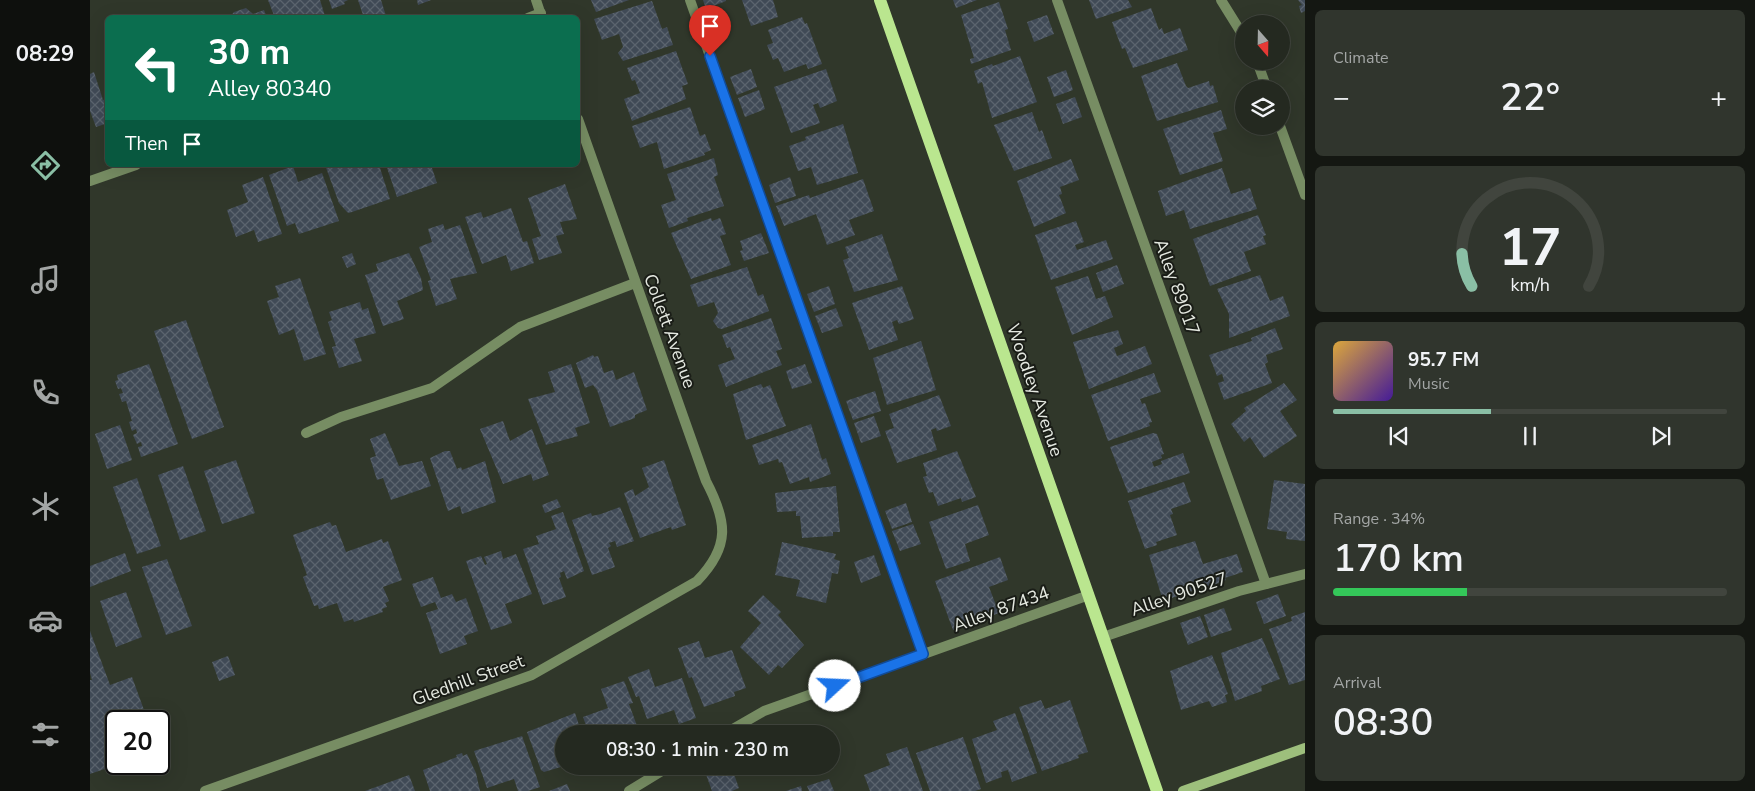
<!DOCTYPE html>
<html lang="en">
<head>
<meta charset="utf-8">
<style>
	body { margin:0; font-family:"Nunito Sans",sans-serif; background:#30352d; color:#f1f3f6; height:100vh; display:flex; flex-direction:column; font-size:19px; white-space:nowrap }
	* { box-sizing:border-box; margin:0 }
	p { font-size:16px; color:#a3a6a5 }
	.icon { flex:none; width:28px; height:28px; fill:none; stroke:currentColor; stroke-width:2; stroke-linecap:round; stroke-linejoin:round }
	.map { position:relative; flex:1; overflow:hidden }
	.panel { display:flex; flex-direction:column; gap:10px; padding:10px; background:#141712; width:450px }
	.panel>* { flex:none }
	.hud { position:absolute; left:15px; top:15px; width:475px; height:152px; border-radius:8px; box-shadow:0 5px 20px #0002,0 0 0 1px #41453e; background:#0b6e4f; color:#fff; overflow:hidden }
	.needle { width:32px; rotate:160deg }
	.controls { position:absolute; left:1145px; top:15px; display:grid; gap:10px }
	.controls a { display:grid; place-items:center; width:55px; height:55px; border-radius:50%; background:#242920; box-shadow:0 5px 20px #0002,0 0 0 1px #41453e; font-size:25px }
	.speed { position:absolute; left:15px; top:710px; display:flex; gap:10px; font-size:25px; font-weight:700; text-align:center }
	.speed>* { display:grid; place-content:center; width:65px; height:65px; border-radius:50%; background:#242920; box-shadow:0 5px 20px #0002,0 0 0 1px #41453e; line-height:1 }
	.speed .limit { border:2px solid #111; border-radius:8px; background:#fff; color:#111 }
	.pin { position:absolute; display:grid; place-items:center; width:42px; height:42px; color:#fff; margin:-51px -21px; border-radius:50% 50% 50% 0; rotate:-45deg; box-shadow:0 0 5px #0007 }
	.pin .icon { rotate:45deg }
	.me { position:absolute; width:55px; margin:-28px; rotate:70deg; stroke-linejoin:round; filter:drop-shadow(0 0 4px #0008) }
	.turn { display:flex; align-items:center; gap:18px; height:105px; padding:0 20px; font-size:22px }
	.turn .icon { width:65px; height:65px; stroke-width:2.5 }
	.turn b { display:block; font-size:35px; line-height:42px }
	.then { display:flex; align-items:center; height:48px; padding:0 20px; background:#0003; gap:10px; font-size:19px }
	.big { font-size:38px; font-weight:600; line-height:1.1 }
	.panel .card { flex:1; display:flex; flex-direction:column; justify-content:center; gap:8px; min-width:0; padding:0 18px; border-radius:8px; background:#30352d }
	.panel .dial { align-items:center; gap:0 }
	.dial svg { height:130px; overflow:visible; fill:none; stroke:#41453e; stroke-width:7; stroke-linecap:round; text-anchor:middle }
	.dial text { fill:#f1f3f6; stroke:none }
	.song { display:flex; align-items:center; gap:15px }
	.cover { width:60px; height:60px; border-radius:8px; background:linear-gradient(135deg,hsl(40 70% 55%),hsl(260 70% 35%)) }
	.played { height:5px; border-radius:2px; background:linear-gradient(90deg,#8abfa5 40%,#41453e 40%) }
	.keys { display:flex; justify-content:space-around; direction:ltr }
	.heat { display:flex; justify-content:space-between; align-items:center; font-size:28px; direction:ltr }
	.charge { height:8px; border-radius:4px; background:linear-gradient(90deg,#34c759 34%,#41453e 0) }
	.trip { position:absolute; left:465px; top:725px; width:285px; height:50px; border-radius:25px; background:#242920; box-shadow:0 5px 20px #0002,0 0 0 1px #41453e; font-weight:600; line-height:50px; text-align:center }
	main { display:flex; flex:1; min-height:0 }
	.dock { display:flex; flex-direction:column; width:90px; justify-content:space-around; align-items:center; background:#0e100d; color:#a3a6a5 }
	.dock .icon { width:35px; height:35px }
	.dock .current { color:#8abfa5 }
	.dock b { font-size:22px; color:#f1f3f6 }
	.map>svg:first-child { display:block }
	.building { fill:url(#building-cross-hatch) }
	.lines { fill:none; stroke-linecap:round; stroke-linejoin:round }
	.service { stroke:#778d63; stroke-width:10 }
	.minor { stroke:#778d63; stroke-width:10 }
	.secondary { stroke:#9dbf7c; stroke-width:10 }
	.primary { stroke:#bae68f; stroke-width:12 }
	.route-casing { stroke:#114b97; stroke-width:12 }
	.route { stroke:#1a73e8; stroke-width:9 }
	.labels { text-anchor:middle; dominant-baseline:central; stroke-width:4; stroke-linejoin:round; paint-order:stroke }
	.street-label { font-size:18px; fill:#e5e9e1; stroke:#1a1d17 }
</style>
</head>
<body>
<main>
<nav class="dock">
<b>08:29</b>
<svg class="icon current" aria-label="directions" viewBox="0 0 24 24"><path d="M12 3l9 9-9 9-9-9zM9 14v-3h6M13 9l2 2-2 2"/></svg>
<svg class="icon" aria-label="music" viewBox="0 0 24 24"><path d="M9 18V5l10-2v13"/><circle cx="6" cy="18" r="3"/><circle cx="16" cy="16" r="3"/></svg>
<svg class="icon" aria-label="phone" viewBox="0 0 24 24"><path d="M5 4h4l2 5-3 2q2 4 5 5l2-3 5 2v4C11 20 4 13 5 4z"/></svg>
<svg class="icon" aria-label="climate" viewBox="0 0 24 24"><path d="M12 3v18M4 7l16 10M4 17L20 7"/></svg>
<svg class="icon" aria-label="car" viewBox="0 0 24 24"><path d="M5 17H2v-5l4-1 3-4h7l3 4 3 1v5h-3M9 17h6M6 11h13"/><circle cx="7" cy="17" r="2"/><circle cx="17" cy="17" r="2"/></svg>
<svg class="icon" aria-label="filters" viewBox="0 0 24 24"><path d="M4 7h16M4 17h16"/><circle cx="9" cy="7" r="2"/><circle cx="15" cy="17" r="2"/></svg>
</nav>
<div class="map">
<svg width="1215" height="791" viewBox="0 0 1215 791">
	<defs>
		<pattern id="building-cross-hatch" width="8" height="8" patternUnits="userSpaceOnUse" patternTransform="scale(1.25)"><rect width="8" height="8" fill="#404a56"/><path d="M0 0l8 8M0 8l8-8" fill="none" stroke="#5b646e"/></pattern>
	</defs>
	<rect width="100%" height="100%" fill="#30372a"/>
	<g class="building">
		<polygon points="178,0 230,0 235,16 185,18"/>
		<polygon points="239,0 258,0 254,2 255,4 242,9"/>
		<polygon points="268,0 291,0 296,16 274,18"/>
		<polygon points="327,0 341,0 328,5"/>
		<polygon points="501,0 539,0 506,12"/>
		<polygon points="613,0 636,0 636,1 616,9"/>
		<polygon points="652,0 683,0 688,17 661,26"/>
		<polygon points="863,0 887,0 866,8"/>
		<polygon points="999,0 1038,0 1042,7 1006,19"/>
		<polygon points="1208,0 1215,0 1215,11 1211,13 1209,6 1212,5"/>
		<polygon points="562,1 572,29 577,27 583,45 533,61 528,53 533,47 529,34 512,40 504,19"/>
		<polygon points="909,2 918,29 915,30 921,50 881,64 880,59 884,58 871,15"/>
		<polygon points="156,8 163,14 174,10 177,18 139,18 144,12"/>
		<polygon points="1061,8 1069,30 1072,28 1074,34 1090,28 1098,50 1043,68 1035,48 1032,49 1022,22"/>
		<polygon points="957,15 964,34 944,42 937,22"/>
		<polygon points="712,17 715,24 717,23 732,64 718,69 716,64 694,72 688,58 683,60 677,45 683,43 678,30"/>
		<polygon points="586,51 598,84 592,86 596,99 542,121 534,99 550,93 545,80 542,81 537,68"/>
		<polygon points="930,56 947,102 902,118 892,82 888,84 884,71 902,64 903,66"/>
		<polygon points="1087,63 1096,86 1098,88 1119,81 1120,86 1123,85 1128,102 1067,121 1051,76"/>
		<polygon points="661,69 667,87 647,95 640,77"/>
		<polygon points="736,69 747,101 730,108 728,103 723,105 730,123 701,133 684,87"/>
		<polygon points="976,70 983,90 964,97 957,77"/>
		<polygon points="4,72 13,100 18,98 18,123 6,127 0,111 0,74"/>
		<polygon points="669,90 675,109 655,117 648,98"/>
		<polygon points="985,97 992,117 973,124 966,104"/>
		<polygon points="600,107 610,136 615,134 621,150 614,153 615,155 574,169 567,142 550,148 542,126"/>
		<polygon points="1131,110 1137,129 1123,133 1133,161 1090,175 1073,129"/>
		<polygon points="942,112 949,132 952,130 962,158 924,171 904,125"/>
		<polygon points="753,124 768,173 727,185 721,167 708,171 699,146 716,140 715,137"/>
		<polygon points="624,158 628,175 624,177 634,206 597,218 598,221 579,228 571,205 586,200 577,174"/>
		<polygon points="981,159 989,180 970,187 972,194 969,195 976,213 944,227 927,181"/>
		<polygon points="235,165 289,165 300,199 259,213 257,212 249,203"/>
		<polygon points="296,165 343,165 342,168 347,183 307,197"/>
		<polygon points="203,166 208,182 232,173 249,221 209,234 205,223 197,226 179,175"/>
		<polygon points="1132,168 1141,194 1160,188 1167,209 1100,229 1094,210 1076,216 1068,191"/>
		<polygon points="173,177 192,234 168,242 164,230 146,237 137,210 158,202 152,185"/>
		<polygon points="700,177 706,196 685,203 679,185"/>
		<polygon points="773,179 784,211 759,220 765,235 737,245 726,214 694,226 686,206 719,195 720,198"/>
		<polygon points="475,184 487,219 470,222 474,234 466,236 472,253 449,260 442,239 451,236 438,198"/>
		<polygon points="421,208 433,242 437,241 444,263 421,271 416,255 392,264 375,217 391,212 393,218"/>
		<polygon points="1168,215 1176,235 1173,236 1176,244 1154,252 1161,271 1120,286 1103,239"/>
		<polygon points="621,218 622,221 630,218 636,234 630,236 641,265 601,279 581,233"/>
		<polygon points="986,221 994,242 985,245 987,250 1016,240 1023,259 961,280 945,235"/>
		<polygon points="353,224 355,230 370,225 387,273 360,279 367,299 346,306 338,281 341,280 329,247 342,242 338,229"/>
		<polygon points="671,233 679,253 654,261 650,251 653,250 650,241"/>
		<polygon points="792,234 808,280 764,292 753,260 759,258 755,247"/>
		<polygon points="262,253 266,264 257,268 252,257"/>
		<polygon points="319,253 331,278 333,290 307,301 314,319 293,326 275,275 288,271 286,264"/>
		<polygon points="1027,265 1034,284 1013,292 1006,273"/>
		<polygon points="657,267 668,296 673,294 679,311 632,329 628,328 623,321 628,313 624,302 608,307 600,285"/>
		<polygon points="1170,275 1180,301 1193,296 1200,316 1139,338 1139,314 1127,289"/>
		<polygon points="998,276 1006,299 1015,296 1023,317 982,335 965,287"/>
		<polygon points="210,278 236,354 214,361 204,329 189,335 177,301 189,297 185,286"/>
		<polygon points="739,286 745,304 724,312 717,294"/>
		<polygon points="812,286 824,319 809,324 807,320 802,322 808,340 779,350 762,303"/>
		<polygon points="270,302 272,310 278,308 286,333 264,339 272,361 249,368 242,347 246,346 238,322 242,320 239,312"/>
		<polygon points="746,308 753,326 732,333 725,316"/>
		<polygon points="681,318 692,349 686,351 692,365 636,387 628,365 645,359 640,347 637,348 632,335"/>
		<polygon points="96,320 134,427 102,439 64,331"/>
		<polygon points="1185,328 1193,349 1176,355 1178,362 1175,364 1182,383 1134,400 1128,383 1134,381 1132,374 1127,376 1119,355 1162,341 1161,338"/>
		<polygon points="1028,330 1033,344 1024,348 1027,356 1055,346 1062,364 999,389 983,342"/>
		<polygon points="831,341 846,390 797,405 783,358"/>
		<polygon points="503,355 504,357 508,356 514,373 523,370 526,380 544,372 557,410 545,415 545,418 520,427 507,390 503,385 495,388 486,363"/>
		<polygon points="59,364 88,444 51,457 48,447 52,446 51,442 47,444 43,435 47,433 46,429 42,431 39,422 42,421 36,401 32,402 29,394 33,393 31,388 28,389 25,381 28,380 27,375"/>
		<polygon points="481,364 500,423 485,428 488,436 456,445 438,399 465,392 458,372"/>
		<polygon points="715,364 722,383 702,389 696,371"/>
		<polygon points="1064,373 1071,392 1050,399 1052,404 1055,403 1062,422 1059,423 1060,426 1018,441 1001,395"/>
		<polygon points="1194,383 1207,400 1190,411 1207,436 1174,458 1160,437 1154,442 1141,424 1156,411 1154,408"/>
		<polygon points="671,384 673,388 680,385 696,426 656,440 643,394"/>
		<polygon points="785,391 791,411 763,420 756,401"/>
		<polygon points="849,395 861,426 847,431 846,428 841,430 847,450 807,463 795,431 804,428 799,414"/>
		<polygon points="784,416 791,436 771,443 764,423"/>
		<polygon points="413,421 420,441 442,429 459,475 443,481 441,474 413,484 390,429"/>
		<polygon points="721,424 732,460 736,458 741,474 720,482 719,477 700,484 692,462 689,463 688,459 669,465 662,445"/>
		<polygon points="30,425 42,460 17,469 5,434"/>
		<polygon points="295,433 309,466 332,461 341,486 301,500 293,478 287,480 280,458 286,456 280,439"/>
		<polygon points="1063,433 1067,434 1074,454 1071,455 1072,458 1062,462 1064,467 1072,464 1071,461 1093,453 1100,473 1038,493 1020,447"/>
		<polygon points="355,451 360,451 367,469 371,467 372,470 395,461 406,502 372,514 370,506 358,511 340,458"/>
		<polygon points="867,451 886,497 872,502 871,498 848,506 843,492 839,493 833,477 837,476 833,463"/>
		<polygon points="146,460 165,513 132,524 114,471"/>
		<polygon points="574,460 596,525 582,530 581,527 550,538 534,493 543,489 545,496 559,487 552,468"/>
		<polygon points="93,466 116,531 90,540 68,475"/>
		<polygon points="47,478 71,546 47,554 23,487"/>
		<polygon points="1184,480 1215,484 1215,541 1196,539 1197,532 1177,529"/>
		<polygon points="1094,482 1101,502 1081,509 1083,514 1080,515 1087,535 1066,542 1067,545 1055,549 1038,501"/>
		<polygon points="746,486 750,532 743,532 743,536 712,538 710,516 706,516 706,511 687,512 685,493"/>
		<polygon points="467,499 471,507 455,513 452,505"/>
		<polygon points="816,503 822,522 802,529 795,511"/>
		<polygon points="888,505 899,535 875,544 880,561 856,569 839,522"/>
		<polygon points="530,507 544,541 527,547 525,541 519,543 521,546 518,548 525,567 502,575 482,520 501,513 502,516 511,514"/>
		<polygon points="473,512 494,571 477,579 474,571 470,573 471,577 469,578 476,597 453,605 433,549 449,544 446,536 466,529 461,516"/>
		<polygon points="240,522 242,526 246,525 256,552 292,539 293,543 298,541 312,580 293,587 299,601 295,603 297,607 292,609 293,612 264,622 263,619 254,622 247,603 229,609 228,605 224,606 213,577 217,575 203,535"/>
		<polygon points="823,524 831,544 810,551 802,531"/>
		<polygon points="1105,541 1113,564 1147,554 1153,572 1135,578 1136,580 1116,588 1114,585 1107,587 1108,589 1073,601 1059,555"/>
		<polygon points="692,542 746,554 744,559 750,561 748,574 742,573 736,603 706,596 710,580 685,575"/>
		<polygon points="411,551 413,559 426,554 442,594 415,604 422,623 401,630 376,561 391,556 395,565 397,564 394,557"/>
		<polygon points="35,553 41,571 0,587 0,566"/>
		<polygon points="784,555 791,575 771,583 764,562"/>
		<polygon points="910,557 918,580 899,587 909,613 863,630 845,581"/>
		<polygon points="77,559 102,626 76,635 52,567"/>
		<polygon points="343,577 351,598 362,594 366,602 376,598 388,631 374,636 377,644 350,654 336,613 348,609 345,602 331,607 322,584"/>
		<polygon points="36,592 52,637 26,647 10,601"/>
		<polygon points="1188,594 1196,616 1174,624 1166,602"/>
		<polygon points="673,595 691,612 688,615 714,645 692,668 688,665 679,675 650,647 671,623 658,611"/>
		<polygon points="1134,608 1142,630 1121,637 1114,615"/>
		<polygon points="1215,612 1215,680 1199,685 1179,629 1202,621 1201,617"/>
		<polygon points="1110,616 1118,637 1098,645 1090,623"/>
		<polygon points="0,631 20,685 42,677 58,721 26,721 26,765 0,774 0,680 2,680 0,673"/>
		<polygon points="1172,638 1190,679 1171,686 1172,691 1145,701 1131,653"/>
		<polygon points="609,641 615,658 642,650 656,688 644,692 645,696 614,707 602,677 599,678 588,648"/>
		<polygon points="1122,655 1138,694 1135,695 1137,702 1122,707 1119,701 1091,710 1080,671"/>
		<polygon points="138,656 145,675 129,681 122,662"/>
		<polygon points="559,669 565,687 592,678 606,718 589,724 584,710 557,719 549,696 546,697 538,677"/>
		<polygon points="534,681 543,703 539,704 550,734 499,734 493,717 518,708 511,689"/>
		<polygon points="951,700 955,709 980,700 998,752 988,755 989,758 952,771 929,707"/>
		<polygon points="485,713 492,734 474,734 474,766 454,772 451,770 437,732"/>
		<polygon points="925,713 947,773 922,782 918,770 911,772 912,777 896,783 882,739 907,730 903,721"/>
		<polygon points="432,736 450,787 438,791 428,791 424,779 397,788 384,751"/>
		<polygon points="873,737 891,789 885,791 840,791 826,753"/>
		<polygon points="817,747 833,791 780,791 774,775 800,765 796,754"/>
		<polygon points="372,753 373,756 377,754 386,773 390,791 340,791 333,770 367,757 366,755"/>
		<polygon points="613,766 641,766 649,788 642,791 622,791"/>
		<polygon points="319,775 325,791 275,791"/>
		<polygon points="739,779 744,791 719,791 717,786"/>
		<polygon points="477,784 480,791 459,791"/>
		<polygon points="711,786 712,791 696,791"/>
	</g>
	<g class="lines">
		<g class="service">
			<polyline points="600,0 833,654"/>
			<polyline points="967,0 1176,584"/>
			<polyline points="1013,637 1149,591 1215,574"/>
			<polyline points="634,734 674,711 999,595"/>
			<polyline points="539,791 580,766"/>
		</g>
		<g class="minor">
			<polyline points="446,0 452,18"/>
			<polyline points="1131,0 1154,37"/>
			<polyline points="438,18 451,13"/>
			<polyline points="1167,61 1177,89"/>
			<polyline points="1190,126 1215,195"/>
			<polyline points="0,181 46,165"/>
			<polyline points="216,433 251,417 342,388 430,327 545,283"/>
			<path d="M115,791L442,675L607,581C641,546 637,521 616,481L488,119"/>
		</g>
		<polyline class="secondary" points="1093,791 1215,748"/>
		<polyline class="primary" points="790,0 1067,791"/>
	</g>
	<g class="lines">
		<g class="route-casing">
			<polyline id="route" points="620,56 833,654 745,686"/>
		</g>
		<use href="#route" class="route"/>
	</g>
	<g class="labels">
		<g class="street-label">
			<text transform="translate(1087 287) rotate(70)">Alley 89017</text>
			<text transform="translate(580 331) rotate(70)">Collett Avenue</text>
			<text transform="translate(945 390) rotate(71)">Woodley Avenue</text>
			<text transform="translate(1089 594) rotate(-19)">Alley 90527</text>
			<text transform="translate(911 609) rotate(-20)">Alley 87434</text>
			<text transform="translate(378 680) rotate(-20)">Gledhill Street</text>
		</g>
	</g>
</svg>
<div class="controls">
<a><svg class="needle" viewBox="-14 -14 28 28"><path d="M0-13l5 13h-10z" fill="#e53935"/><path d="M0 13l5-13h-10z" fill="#a3a6a5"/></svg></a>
<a><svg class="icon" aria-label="layers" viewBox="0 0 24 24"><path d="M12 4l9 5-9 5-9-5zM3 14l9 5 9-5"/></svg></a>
</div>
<div class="speed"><div class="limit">20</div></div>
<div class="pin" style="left:620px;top:56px;background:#d93025"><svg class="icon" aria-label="arrive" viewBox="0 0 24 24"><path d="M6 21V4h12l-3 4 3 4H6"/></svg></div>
<svg class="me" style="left:745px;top:686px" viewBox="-20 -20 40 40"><circle r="19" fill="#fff"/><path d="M0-13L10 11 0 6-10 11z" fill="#1a73e8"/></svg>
<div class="trip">08:30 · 1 min · 230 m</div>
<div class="hud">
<div class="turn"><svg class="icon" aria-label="left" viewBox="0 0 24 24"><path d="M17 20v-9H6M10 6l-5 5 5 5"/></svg><div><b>30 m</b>Alley 80340</div></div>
<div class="then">Then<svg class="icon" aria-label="arrive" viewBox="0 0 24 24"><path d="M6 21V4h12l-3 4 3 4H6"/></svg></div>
</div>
</div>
<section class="panel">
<div class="card"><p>Climate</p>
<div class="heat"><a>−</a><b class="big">22°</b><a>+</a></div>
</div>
<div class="card dial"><svg viewBox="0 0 100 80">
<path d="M14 69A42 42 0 1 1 86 69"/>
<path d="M14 69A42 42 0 0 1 8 49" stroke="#8abfa5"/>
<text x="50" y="56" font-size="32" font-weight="700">17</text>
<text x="50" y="72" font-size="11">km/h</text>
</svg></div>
<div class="card">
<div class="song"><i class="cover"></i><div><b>95.7 FM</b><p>Music</p></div></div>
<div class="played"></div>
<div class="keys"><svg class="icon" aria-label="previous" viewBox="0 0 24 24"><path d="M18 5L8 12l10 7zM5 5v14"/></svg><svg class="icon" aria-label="pause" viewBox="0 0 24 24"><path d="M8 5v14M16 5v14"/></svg><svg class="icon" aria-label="next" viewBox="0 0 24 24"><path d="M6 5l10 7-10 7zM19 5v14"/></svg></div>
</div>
<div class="card"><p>Range · 34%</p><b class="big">170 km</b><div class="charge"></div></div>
<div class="card"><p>Arrival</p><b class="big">08:30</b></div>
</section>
</main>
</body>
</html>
